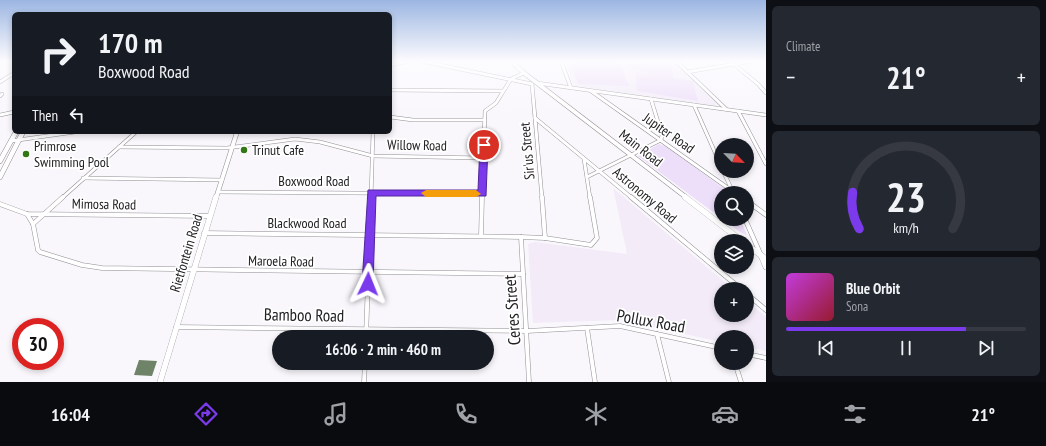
<!DOCTYPE html>
<html lang="en">
<head>
<meta charset="utf-8">
<style>
	body { margin:0; font-family:"PT Sans Narrow",sans-serif; background:#242831; color:#f1f3f6; height:100vh; display:flex; flex-direction:column; font-size:15px; white-space:nowrap }
	* { box-sizing:border-box; margin:0 }
	p { font-size:13px; color:#9ea1a6 }
	.icon { flex:none; width:22px; height:22px; fill:none; stroke:currentColor; stroke-width:2; stroke-linecap:round; stroke-linejoin:round }
	.map { position:relative; flex:1; overflow:hidden }
	.panel { display:flex; flex-direction:column; gap:6px; padding:6px; background:#0d0f14; width:280px }
	.panel>* { flex:none }
	.banner { position:absolute; left:12px; top:12px; width:380px; height:122px; border-radius:6px; box-shadow:0 2px 6px #0003; background:#171b24; color:#f1f3f6; overflow:hidden }
	.needle { width:26px; rotate:115deg }
	.fabs { position:absolute; left:714px; top:138px; display:grid; gap:8px }
	.fabs a { display:grid; place-items:center; width:40px; height:40px; border-radius:50%; background:#171b24; box-shadow:0 2px 6px #0003; font-size:20px }
	.speed { position:absolute; left:12px; top:318px; display:flex; gap:8px; font-size:20px; font-weight:700; text-align:center }
	.speed>* { display:grid; place-content:center; width:52px; height:52px; border-radius:50%; background:#171b24; box-shadow:0 2px 6px #0003; line-height:1 }
	.speed .limit { border:6px solid #d22; background:#fff; color:#111 }
	.pin { position:absolute; display:grid; place-items:center; width:34px; height:34px; color:#fff; margin:-17px; border:2px solid #fff; border-radius:50%; box-shadow:0 1px 4px #0007 }
	.me { position:absolute; width:44px; margin:-22px; rotate:2deg; stroke-linejoin:round; filter:drop-shadow(0 0 3px #0008) }
	.turn { display:flex; align-items:center; gap:14px; height:84px; padding:0 20px; font-size:18px }
	.turn .icon { width:52px; height:52px; stroke-width:2.5 }
	.turn b { display:block; font-size:28px; line-height:34px }
	.then { display:flex; align-items:center; height:38px; padding:0 20px; background:#0003; gap:8px; font-size:15px }
	.big { font-size:30px; font-weight:700; line-height:1.1 }
	.panel .widget { flex:1; display:flex; flex-direction:column; justify-content:center; gap:6px; min-width:0; padding:0 14px; border-radius:6px; background:#242831 }
	.panel .dial { align-items:center; gap:0 }
	.dial svg { height:104px; overflow:visible; fill:none; stroke:#363941; stroke-width:7; stroke-linecap:round; text-anchor:middle }
	.dial text { fill:#f1f3f6; stroke:none }
	.song { display:flex; align-items:center; gap:12px }
	.cover { width:48px; height:48px; border-radius:6px; background:linear-gradient(135deg,hsl(290 70% 55%),hsl(350 70% 35%)) }
	.played { height:4px; border-radius:2px; background:linear-gradient(90deg,#7c3aed 75%,#363941 75%) }
	.keys { display:flex; justify-content:space-around; direction:ltr }
	.heat { display:flex; justify-content:space-between; align-items:center; font-size:22px; direction:ltr }
	.trip { position:absolute; left:272px; top:330px; width:222px; height:40px; border-radius:20px; background:#171b24; box-shadow:0 2px 6px #0003; font-weight:700; line-height:40px; text-align:center }
	.menu { display:flex; height:64px; justify-content:space-around; align-items:center; background:#090b0e; color:#9ea1a6 }
	.menu .icon { width:28px; height:28px }
	.menu .on { color:#7c3aed }
	.menu b { font-size:18px; color:#f1f3f6 }
	main { display:flex; flex:1; min-height:0 }
	.map>svg:first-child { display:block }
	.built { fill:#f3ecf8 }
	.green { fill:#eddef9 }
	.building { fill:#6f8368 }
	.lines { fill:none; stroke-linecap:round; stroke-linejoin:round }
	.minor-far1-casing { stroke:#928f94; stroke-width:4 }
	.minor-casing { stroke:#928f94; stroke-width:5 }
	.tertiary-far1-casing { stroke:#928f94; stroke-width:5 }
	.tertiary-casing { stroke:#928f94; stroke-width:6 }
	.secondary-casing { stroke:#928f94; stroke-width:5.5 }
	.minor-far1 { stroke:#fff; stroke-width:3 }
	.minor { stroke:#fff; stroke-width:4 }
	.tertiary-far1 { stroke:#fff; stroke-width:4 }
	.tertiary { stroke:#fff; stroke-width:5.5 }
	.secondary { stroke:#fff; stroke-width:4.5 }
	.route { fill:#7c3aed; stroke:#51269a }
	.slow { fill:#f59e0b }
	.poi-dot { fill:#337615; stroke:#fff; stroke-width:1.5 }
	.labels { text-anchor:middle; dominant-baseline:central; stroke-width:3.5; stroke-linejoin:round; paint-order:stroke }
	.street-label { font-size:14px; fill:#222123; stroke:#fff }
	.poi-label { font-size:14px; fill:#222123; stroke:#fff; text-anchor:start }
	.near-street-label { font-size:17px; fill:#222123; stroke:#fff }
</style>
</head>
<body>
<main>
<div class="map">
<svg width="766" height="382" viewBox="0 0 766 382">
	<rect width="100%" height="100%" fill="#f9f7fc"/>
	<g class="built">
		<polygon points="565,61 672,61 719,104 716,106 577,86 573,84"/>
		<polygon points="613,188 733,289 721,289 721,315 747,315 747,301 766,317 766,351 747,347 747,337 721,337 721,342 621,320 533,323 528,244 535,242 627,254"/>
	</g>
	<g class="green">
		<polygon points="570,61 618,61 629,86 578,84"/>
		<polygon points="629,61 671,62 673,78 693,81 698,101 637,91 635,72 659,75 629,69"/>
		<polygon points="659,144 667,147 727,191 728,193 721,193 721,218 638,156"/>
		<polygon points="722,219 740,219 747,235 740,232"/>
	</g>
	<polygon class="building" points="139,360 157,361 152,376 134,375"/>
	<g class="lines">
		<g class="minor-far1-casing">
			<g id="minor-far1">
				<polyline points="421,61 532,84 542,198"/>
				<polyline points="561,61 571,88"/>
				<polyline points="676,61 726,109"/>
				<polyline points="730,61 758,84 766,93"/>
				<polyline points="390,65 409,61"/>
				<polyline points="687,72 753,61"/>
				<polyline points="0,82 14,73"/>
				<polyline points="537,83 766,115"/>
				<polyline points="390,90 503,91"/>
				<polyline points="591,91 735,193"/>
				<polyline points="0,96 2,94"/>
				<polyline points="694,105 721,166"/>
				<polyline points="738,111 766,164"/>
				<polyline points="0,115 14,112"/>
				<polyline points="390,117 413,120 485,120"/>
				<polyline points="535,118 632,198"/>
				<polyline points="11,141 75,132"/>
				<polyline points="119,147 227,148 295,139 320,142 373,156 484,158"/>
				<polyline points="584,159 590,198"/>
				<polyline points="723,171 732,190"/>
				<polyline points="587,177 661,140 662,135 651,99"/>
				<polyline points="83,178 222,180"/>
				<polyline points="218,192 483,194"/>
				<polyline points="62,198 136,132"/>
				<polyline points="371,198 373,132"/>
				<polyline points="482,198 485,111 496,103 511,79 524,73"/>
			</g>
		</g>
		<g class="minor-casing">
			<g id="minor">
				<polyline points="542,197 545,238"/>
				<polyline points="631,197 741,289"/>
				<polyline points="747,201 766,215"/>
				<polyline points="0,204 27,214 210,216"/>
				<polyline points="27,214 33,224 38,250 40,252 82,265 102,268 523,274"/>
				<polyline points="745,219 760,253"/>
				<polyline points="33,224 63,197"/>
				<polyline points="204,233 521,237 545,238 591,245 597,238 590,197"/>
				<polyline points="481,236 482,197"/>
				<polyline points="521,237 529,382"/>
				<polyline points="747,294 766,310"/>
				<polyline points="176,327 527,331 620,326 721,348"/>
				<polyline points="587,328 595,382"/>
				<polyline points="657,334 669,382"/>
				<polyline points="366,337 371,197"/>
				<polyline points="747,354 766,358"/>
				<polyline points="735,363 741,382"/>
				<polyline points="364,382 365,363"/>
			</g>
		</g>
		<g class="tertiary-far1-casing">
			<g id="tertiary-far1">
				<polyline points="511,61 524,73 687,198"/>
				<polyline points="216,198 237,132"/>
			</g>
		</g>
		<g class="tertiary-casing">
			<g id="tertiary">
				<polyline points="685,197 742,241"/>
				<polyline points="747,245 766,259"/>
				<polyline points="761,255 766,267"/>
				<polyline points="160,382 216,197"/>
			</g>
		</g>
		<g class="secondary-casing">
			<g id="secondary">
				<polyline points="0,161 16,132"/>
				<polyline points="0,177 23,132"/>
			</g>
		</g>
		<use href="#minor-far1" class="minor-far1"/>
		<use href="#minor" class="minor"/>
		<use href="#tertiary-far1" class="tertiary-far1"/>
		<use href="#tertiary" class="tertiary"/>
		<use href="#secondary" class="secondary"/>
	</g>
	<linearGradient id="sky" x2="0" y2="1"><stop stop-color="#9cb6e2"/><stop offset="0.53" stop-color="#fcfbfe"/><stop offset="1" stop-color="#fcfbfe" stop-opacity="0"/></linearGradient>
	<rect width="766" height="115" fill="url(#sky)"/>
	<polygon class="route" points="484,142 488,145 486,196 376,196 373,284 371,288 368,289 364,288 362,284 368,190 478,190 480,145"/>
	<polygon class="slow" points="426,190 476,190 481,194 476,197 426,197 421,193"/>
	<g class="poi-dot">
		<circle cx="244" cy="150" r="4"/>
		<circle cx="26" cy="154" r="4"/>
	</g>
	<g class="labels">
		<g class="street-label">
			<text transform="translate(669 133) rotate(35)">Jupiter Road</text>
			<text transform="translate(417 145) rotate(1)">Willow Road</text>
			<text transform="translate(641 148) rotate(38)">Main Road</text>
			<text transform="translate(527 151) rotate(-95)">Sir'us Street</text>
			<text x="314" y="181">Boxwood Road</text>
			<text transform="translate(645 195) rotate(40)">Astronomy Road</text>
			<text transform="translate(104 204) rotate(1)">Mimosa Road</text>
			<text x="307" y="223">Blackwood Road</text>
			<text transform="translate(186 253) rotate(-73)">Rietfontein Road</text>
			<text transform="translate(281 261) rotate(1)">Maroela Road</text>
		</g>
		<g class="poi-label">
			<text x="34" y="146">Primrose<tspan x="34" dy="16">Swimming Pool</tspan></text>
			<text x="252" y="150">Trinut Cafe</text>
		</g>
		<g class="near-street-label">
			<text transform="translate(512 310) rotate(-94)">Ceres Street</text>
			<text transform="translate(304 315) rotate(1)">Bamboo Road</text>
			<text transform="translate(651 321) rotate(10)">Pollux Road</text>
		</g>
	</g>
</svg>
<div class="fabs">
<a><svg class="needle" viewBox="-14 -14 28 28"><path d="M0-13l5 13h-10z" fill="#e53935"/><path d="M0 13l5-13h-10z" fill="#9ea1a6"/></svg></a>
<a><svg class="icon" aria-label="search" viewBox="0 0 24 24"><circle cx="10" cy="10" r="6"/><path d="M15 15l6 6"/></svg></a>
<a><svg class="icon" aria-label="layers" viewBox="0 0 24 24"><path d="M12 4l9 5-9 5-9-5zM3 14l9 5 9-5"/></svg></a>
<a>+</a>
<a>−</a>
</div>
<div class="speed"><div class="limit">30</div></div>
<div class="pin" style="left:484px;top:145px;background:#d93025"><svg class="icon" aria-label="arrive" viewBox="0 0 24 24"><path d="M6 21V4h12l-3 4 3 4H6"/></svg></div>
<svg class="me" style="left:368px;top:284px" viewBox="-20 -20 40 40"><path d="M0-17L14 15 0 8-14 15z" fill="#7c3aed" stroke="#fff" stroke-width="4"/></svg>
<div class="trip">16:06 · 2 min · 460 m</div>
<div class="banner">
<div class="turn"><svg class="icon" aria-label="right" viewBox="0 0 24 24"><path d="M7 20v-9h11M14 6l5 5-5 5"/></svg><div><b>170 m</b>Boxwood Road</div></div>
<div class="then">Then<svg class="icon" aria-label="left" viewBox="0 0 24 24"><path d="M17 20v-9H6M10 6l-5 5 5 5"/></svg></div>
</div>
</div>
<section class="panel">
<div class="widget"><p>Climate</p>
<div class="heat"><a>−</a><b class="big">21°</b><a>+</a></div>
</div>
<div class="widget dial"><svg viewBox="0 0 100 80">
<path d="M14 69A42 42 0 1 1 86 69"/>
<path d="M14 69A42 42 0 0 1 9 41" stroke="#7c3aed"/>
<text x="50" y="56" font-size="32" font-weight="700">23</text>
<text x="50" y="72" font-size="11">km/h</text>
</svg></div>
<div class="widget">
<div class="song"><i class="cover"></i><div><b>Blue Orbit</b><p>Sona</p></div></div>
<div class="played"></div>
<div class="keys"><svg class="icon" aria-label="previous" viewBox="0 0 24 24"><path d="M18 5L8 12l10 7zM5 5v14"/></svg><svg class="icon" aria-label="pause" viewBox="0 0 24 24"><path d="M8 5v14M16 5v14"/></svg><svg class="icon" aria-label="next" viewBox="0 0 24 24"><path d="M6 5l10 7-10 7zM19 5v14"/></svg></div>
</div>
</section>
</main>
<nav class="menu">
<b>16:04</b>
<svg class="icon on" aria-label="directions" viewBox="0 0 24 24"><path d="M12 3l9 9-9 9-9-9zM9 14v-3h6M13 9l2 2-2 2"/></svg>
<svg class="icon" aria-label="music" viewBox="0 0 24 24"><path d="M9 18V5l10-2v13"/><circle cx="6" cy="18" r="3"/><circle cx="16" cy="16" r="3"/></svg>
<svg class="icon" aria-label="phone" viewBox="0 0 24 24"><path d="M5 4h4l2 5-3 2q2 4 5 5l2-3 5 2v4C11 20 4 13 5 4z"/></svg>
<svg class="icon" aria-label="climate" viewBox="0 0 24 24"><path d="M12 3v18M4 7l16 10M4 17L20 7"/></svg>
<svg class="icon" aria-label="car" viewBox="0 0 24 24"><path d="M5 17H2v-5l4-1 3-4h7l3 4 3 1v5h-3M9 17h6M6 11h13"/><circle cx="7" cy="17" r="2"/><circle cx="17" cy="17" r="2"/></svg>
<svg class="icon" aria-label="filters" viewBox="0 0 24 24"><path d="M4 7h16M4 17h16"/><circle cx="9" cy="7" r="2"/><circle cx="15" cy="17" r="2"/></svg>
<b>21°</b>
</nav>
</body>
</html>
